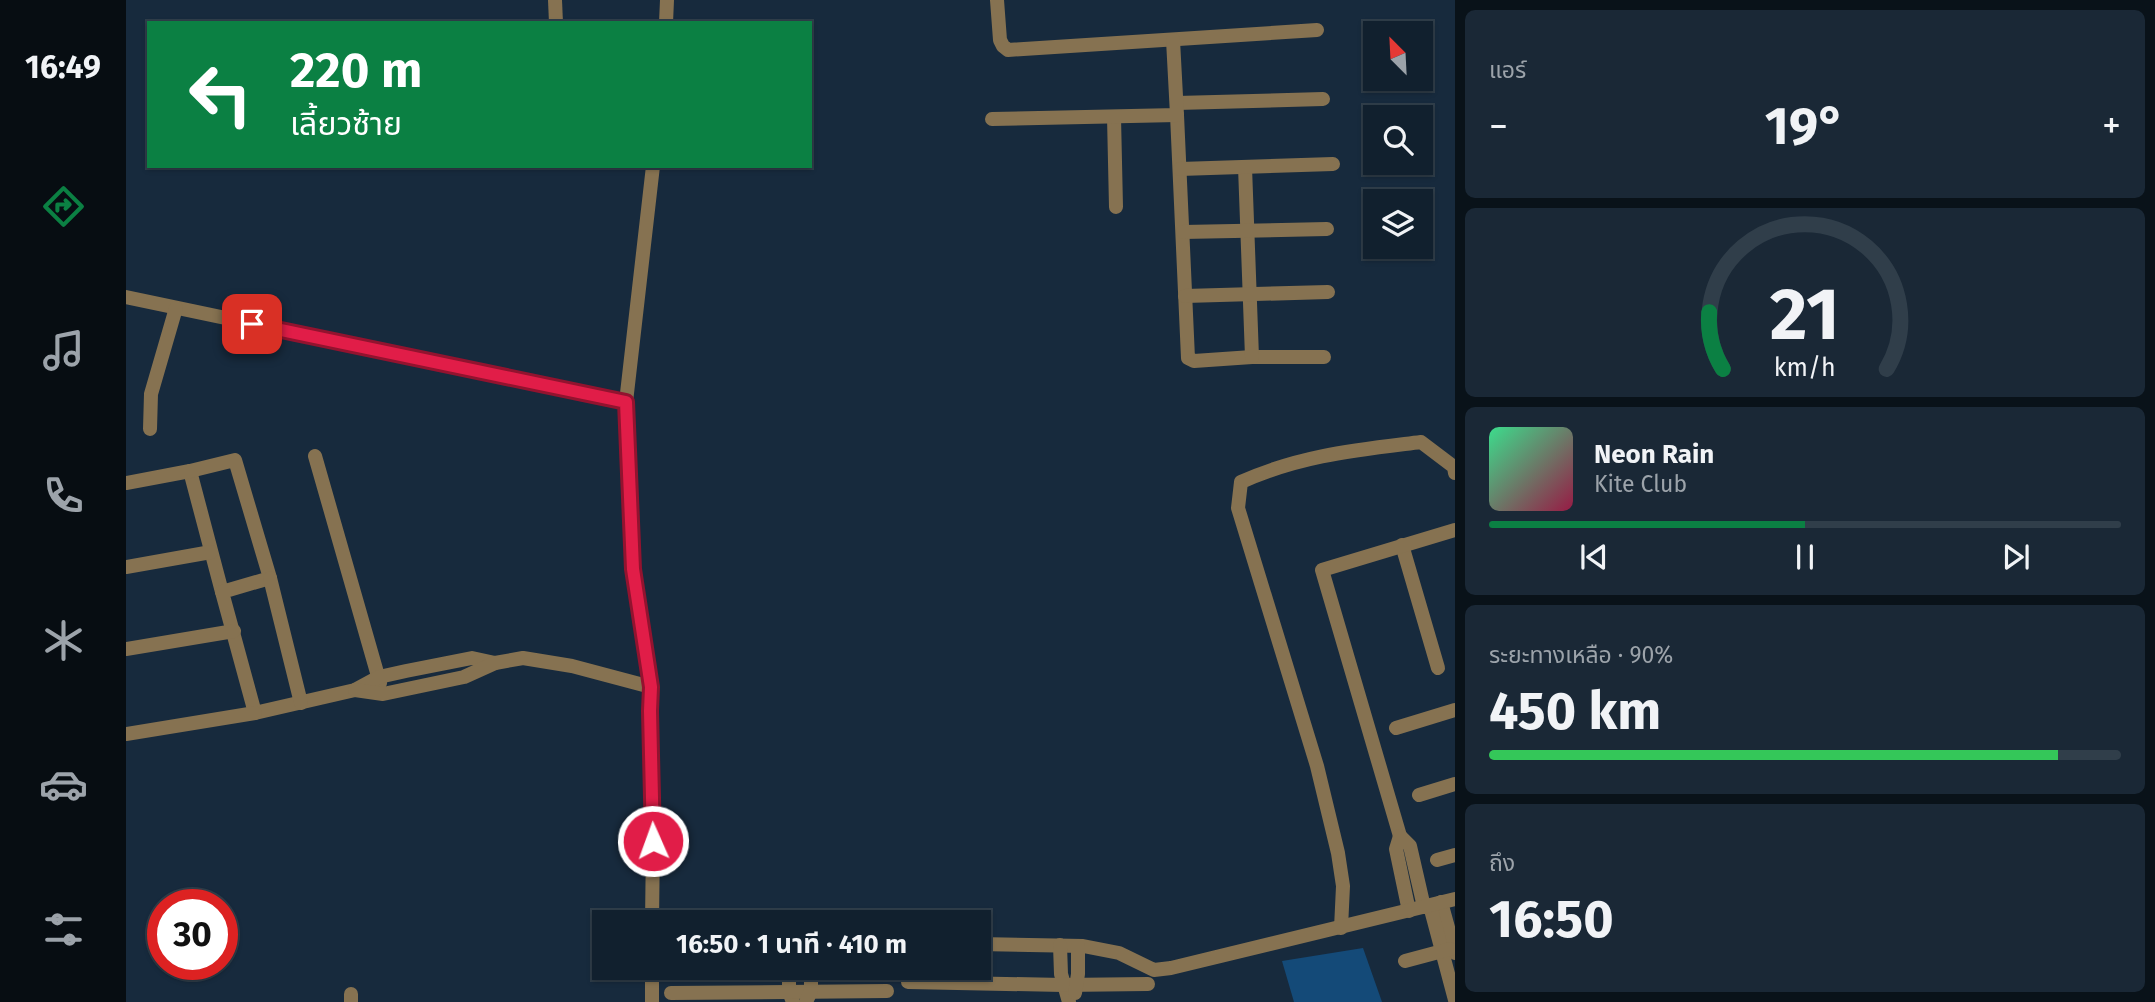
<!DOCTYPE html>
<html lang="th">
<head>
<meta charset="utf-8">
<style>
	body { margin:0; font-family:"Fira Sans","Noto Sans Thai",sans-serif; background:#1a2836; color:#f1f3f6; height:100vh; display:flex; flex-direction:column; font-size:26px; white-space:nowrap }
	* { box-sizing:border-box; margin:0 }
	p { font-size:23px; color:#9ca3aa }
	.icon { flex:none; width:38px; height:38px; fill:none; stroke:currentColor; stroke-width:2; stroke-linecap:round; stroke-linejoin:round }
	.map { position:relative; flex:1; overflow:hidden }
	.drawer { display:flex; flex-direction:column; gap:10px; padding:10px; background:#091219; width:700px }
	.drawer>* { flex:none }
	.guide { position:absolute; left:21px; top:21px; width:665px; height:147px; border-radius:0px; box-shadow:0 2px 5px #0004,0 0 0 2px #303e4a; background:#0b8043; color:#fff; overflow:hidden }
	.needle { width:46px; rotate:336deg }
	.tools { position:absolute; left:1237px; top:21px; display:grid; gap:14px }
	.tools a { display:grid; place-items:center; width:70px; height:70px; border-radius:0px; background:#11202e; box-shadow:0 2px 5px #0004,0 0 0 2px #303e4a; font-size:35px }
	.speed { position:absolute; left:21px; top:889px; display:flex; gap:14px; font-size:35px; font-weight:700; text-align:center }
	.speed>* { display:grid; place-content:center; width:91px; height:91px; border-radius:50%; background:#11202e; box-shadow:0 2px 5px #0004,0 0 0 2px #303e4a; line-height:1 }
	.speed .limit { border:10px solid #d22; background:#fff; color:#111 }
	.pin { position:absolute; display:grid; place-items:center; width:60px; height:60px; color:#fff; margin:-30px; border-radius:14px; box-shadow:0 4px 10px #0006 }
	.me { position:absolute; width:77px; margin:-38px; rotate:358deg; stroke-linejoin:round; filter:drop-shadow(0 0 5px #0008) }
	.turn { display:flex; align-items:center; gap:24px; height:147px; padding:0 28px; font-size:32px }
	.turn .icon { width:91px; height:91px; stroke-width:2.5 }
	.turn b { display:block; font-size:49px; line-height:60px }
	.big { font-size:52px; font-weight:700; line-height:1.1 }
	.drawer .widget { flex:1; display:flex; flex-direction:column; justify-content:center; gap:10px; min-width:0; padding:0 24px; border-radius:10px; background:#1a2836 }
	.drawer .dial { align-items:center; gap:0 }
	.dial svg { height:182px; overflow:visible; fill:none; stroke:#303e4a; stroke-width:7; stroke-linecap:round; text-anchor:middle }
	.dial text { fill:#f1f3f6; stroke:none }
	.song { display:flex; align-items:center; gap:21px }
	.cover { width:84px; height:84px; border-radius:10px; background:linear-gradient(135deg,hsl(150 70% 55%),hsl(340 70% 35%)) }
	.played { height:7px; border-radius:4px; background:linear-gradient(90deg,#0b8043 50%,#303e4a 50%) }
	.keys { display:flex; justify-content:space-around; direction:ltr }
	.heat { display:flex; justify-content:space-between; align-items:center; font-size:38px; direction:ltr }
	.charge { height:10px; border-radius:5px; background:linear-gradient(90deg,#34c759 90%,#303e4a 0) }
	.trip { position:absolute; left:466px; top:910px; width:399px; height:70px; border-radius:0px; background:#11202e; box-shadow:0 2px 5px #0004,0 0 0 2px #303e4a; font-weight:700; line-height:70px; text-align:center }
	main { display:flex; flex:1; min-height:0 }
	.tabs { display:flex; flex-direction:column; width:126px; justify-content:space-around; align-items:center; background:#070d12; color:#9ca3aa }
	.tabs .icon { width:49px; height:49px }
	.tabs .active { color:#0b8043 }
	.tabs b { font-size:32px; color:#f1f3f6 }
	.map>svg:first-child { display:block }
	.water { fill:#144a78 }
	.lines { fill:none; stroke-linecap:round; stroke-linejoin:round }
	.minor { stroke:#867251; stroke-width:14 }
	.route-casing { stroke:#92132f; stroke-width:18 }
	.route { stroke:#e11d48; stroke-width:12 }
</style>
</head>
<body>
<main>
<nav class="tabs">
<b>16:49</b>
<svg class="icon active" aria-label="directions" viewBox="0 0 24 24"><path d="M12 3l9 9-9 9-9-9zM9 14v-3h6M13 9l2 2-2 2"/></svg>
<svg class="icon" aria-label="music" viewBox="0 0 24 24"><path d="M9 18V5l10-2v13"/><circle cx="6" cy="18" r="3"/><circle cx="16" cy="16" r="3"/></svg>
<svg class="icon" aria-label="phone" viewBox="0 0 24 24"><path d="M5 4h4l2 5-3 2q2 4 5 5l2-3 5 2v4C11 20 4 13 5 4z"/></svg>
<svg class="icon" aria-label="climate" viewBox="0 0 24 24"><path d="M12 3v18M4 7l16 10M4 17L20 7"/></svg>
<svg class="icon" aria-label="car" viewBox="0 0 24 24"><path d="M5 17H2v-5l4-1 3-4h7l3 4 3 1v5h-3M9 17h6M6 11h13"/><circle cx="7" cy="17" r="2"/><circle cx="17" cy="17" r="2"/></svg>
<svg class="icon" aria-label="filters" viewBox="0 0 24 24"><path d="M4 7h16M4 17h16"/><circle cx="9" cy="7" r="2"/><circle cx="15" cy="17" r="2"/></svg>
</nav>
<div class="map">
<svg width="1329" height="1002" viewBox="0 0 1329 1002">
	<rect width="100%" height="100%" fill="#172a3d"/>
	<polygon class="water" points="1237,948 1256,1002 1168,1002 1156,961"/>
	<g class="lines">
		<g class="minor">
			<polyline points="429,0 430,23"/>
			<polyline points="871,0 874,40 877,46 882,50 1191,30"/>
			<polyline points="540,23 541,0"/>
			<polyline points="1051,103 1197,99"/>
			<polyline points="1051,115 1062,358 1068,361 1126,357 1198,357"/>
			<polyline points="988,117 990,207"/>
			<polyline points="866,119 1051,115 1047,40"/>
			<polyline points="1119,167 1126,357"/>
			<polyline points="1054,169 1207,164"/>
			<polyline points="1057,232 1201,229"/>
			<polyline points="1059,296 1202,292"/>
			<polyline points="0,297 500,402"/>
			<polyline points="24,429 25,394 50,308"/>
			<polyline points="189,456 254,683"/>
			<polyline points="64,471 96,592"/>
			<polyline points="0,483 64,471 109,460 144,578 96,592 129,713 229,690 253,677 280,671 346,658 369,663"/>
			<polyline points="1276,545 1312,668"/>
			<polyline points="0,567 85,552"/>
			<polyline points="144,578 175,703"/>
			<polyline points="0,649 108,631"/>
			<polyline points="229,690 257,694 338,677 369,663 397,658 446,666 525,687"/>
			<polyline points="1270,728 1329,710"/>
			<polyline points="0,734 129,713"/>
			<polyline points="1293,795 1329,784"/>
			<polyline points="1274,836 1196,570 1329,530"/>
			<polyline points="1311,860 1329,855"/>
			<polyline points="1315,902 1329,953"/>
			<polyline points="1304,906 1329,1000"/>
			<polyline points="1283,911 1270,849 1274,836 1284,846 1298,907"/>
			<polyline points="526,922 527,841 524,711 525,687 507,569 500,402 527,166"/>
			<path d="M1215,928L1217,886L1212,853L1191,766L1112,508L1115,482C1175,455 1231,450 1295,442L1328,467L1329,473"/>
			<polyline points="852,944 957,946 993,953 1028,970 1045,968 1329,899"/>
			<polyline points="934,945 935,974 943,1002"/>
			<polyline points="1279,961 1324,949"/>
			<polyline points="526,968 526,1002"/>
			<polyline points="663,968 663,992 667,1002"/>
			<polyline points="782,982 937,985 1022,984"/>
			<polyline points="545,993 761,991"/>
			<polyline points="949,993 952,974 952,946"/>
			<polyline points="225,994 225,1002"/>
			<polyline points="680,1002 685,991 685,968"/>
		</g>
	</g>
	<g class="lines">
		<g class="route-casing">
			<polyline id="route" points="126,324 500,402 507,569 525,687 524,711 527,841"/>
		</g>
		<use href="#route" class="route"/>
	</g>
</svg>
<div class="tools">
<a><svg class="needle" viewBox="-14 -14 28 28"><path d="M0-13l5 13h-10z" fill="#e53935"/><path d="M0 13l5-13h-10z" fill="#9ca3aa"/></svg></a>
<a><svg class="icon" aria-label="search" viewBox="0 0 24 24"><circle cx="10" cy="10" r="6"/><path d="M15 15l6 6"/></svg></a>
<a><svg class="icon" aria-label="layers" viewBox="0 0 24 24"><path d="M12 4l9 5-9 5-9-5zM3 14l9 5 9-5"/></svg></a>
</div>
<div class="speed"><div class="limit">30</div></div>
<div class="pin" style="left:126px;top:324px;background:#d93025"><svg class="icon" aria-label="arrive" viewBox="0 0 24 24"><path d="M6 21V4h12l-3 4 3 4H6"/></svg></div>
<svg class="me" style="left:527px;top:841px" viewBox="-20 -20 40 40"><circle r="17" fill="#e11d48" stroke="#fff" stroke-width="3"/><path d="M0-11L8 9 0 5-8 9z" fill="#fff"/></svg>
<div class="trip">16:50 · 1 นาที · 410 m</div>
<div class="guide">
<div class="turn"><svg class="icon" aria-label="left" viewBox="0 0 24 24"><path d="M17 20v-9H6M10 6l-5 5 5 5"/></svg><div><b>220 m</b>เลี้ยวซ้าย</div></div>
</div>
</div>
<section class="drawer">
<div class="widget"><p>แอร์</p>
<div class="heat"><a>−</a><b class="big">19°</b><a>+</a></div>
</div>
<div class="widget dial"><svg viewBox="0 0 100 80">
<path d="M14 69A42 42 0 1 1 86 69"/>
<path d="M14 69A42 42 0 0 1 8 44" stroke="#0b8043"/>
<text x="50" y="56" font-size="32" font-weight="700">21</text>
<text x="50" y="72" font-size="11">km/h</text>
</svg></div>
<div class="widget">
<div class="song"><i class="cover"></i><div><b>Neon Rain</b><p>Kite Club</p></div></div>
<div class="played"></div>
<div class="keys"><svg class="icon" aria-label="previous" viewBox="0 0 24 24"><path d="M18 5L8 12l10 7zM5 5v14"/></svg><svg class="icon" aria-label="pause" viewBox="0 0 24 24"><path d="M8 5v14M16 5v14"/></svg><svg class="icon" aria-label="next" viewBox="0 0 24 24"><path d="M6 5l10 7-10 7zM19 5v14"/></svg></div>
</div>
<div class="widget"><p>ระยะทางเหลือ · 90%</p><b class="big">450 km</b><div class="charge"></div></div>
<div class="widget"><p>ถึง</p><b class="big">16:50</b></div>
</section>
</main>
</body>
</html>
